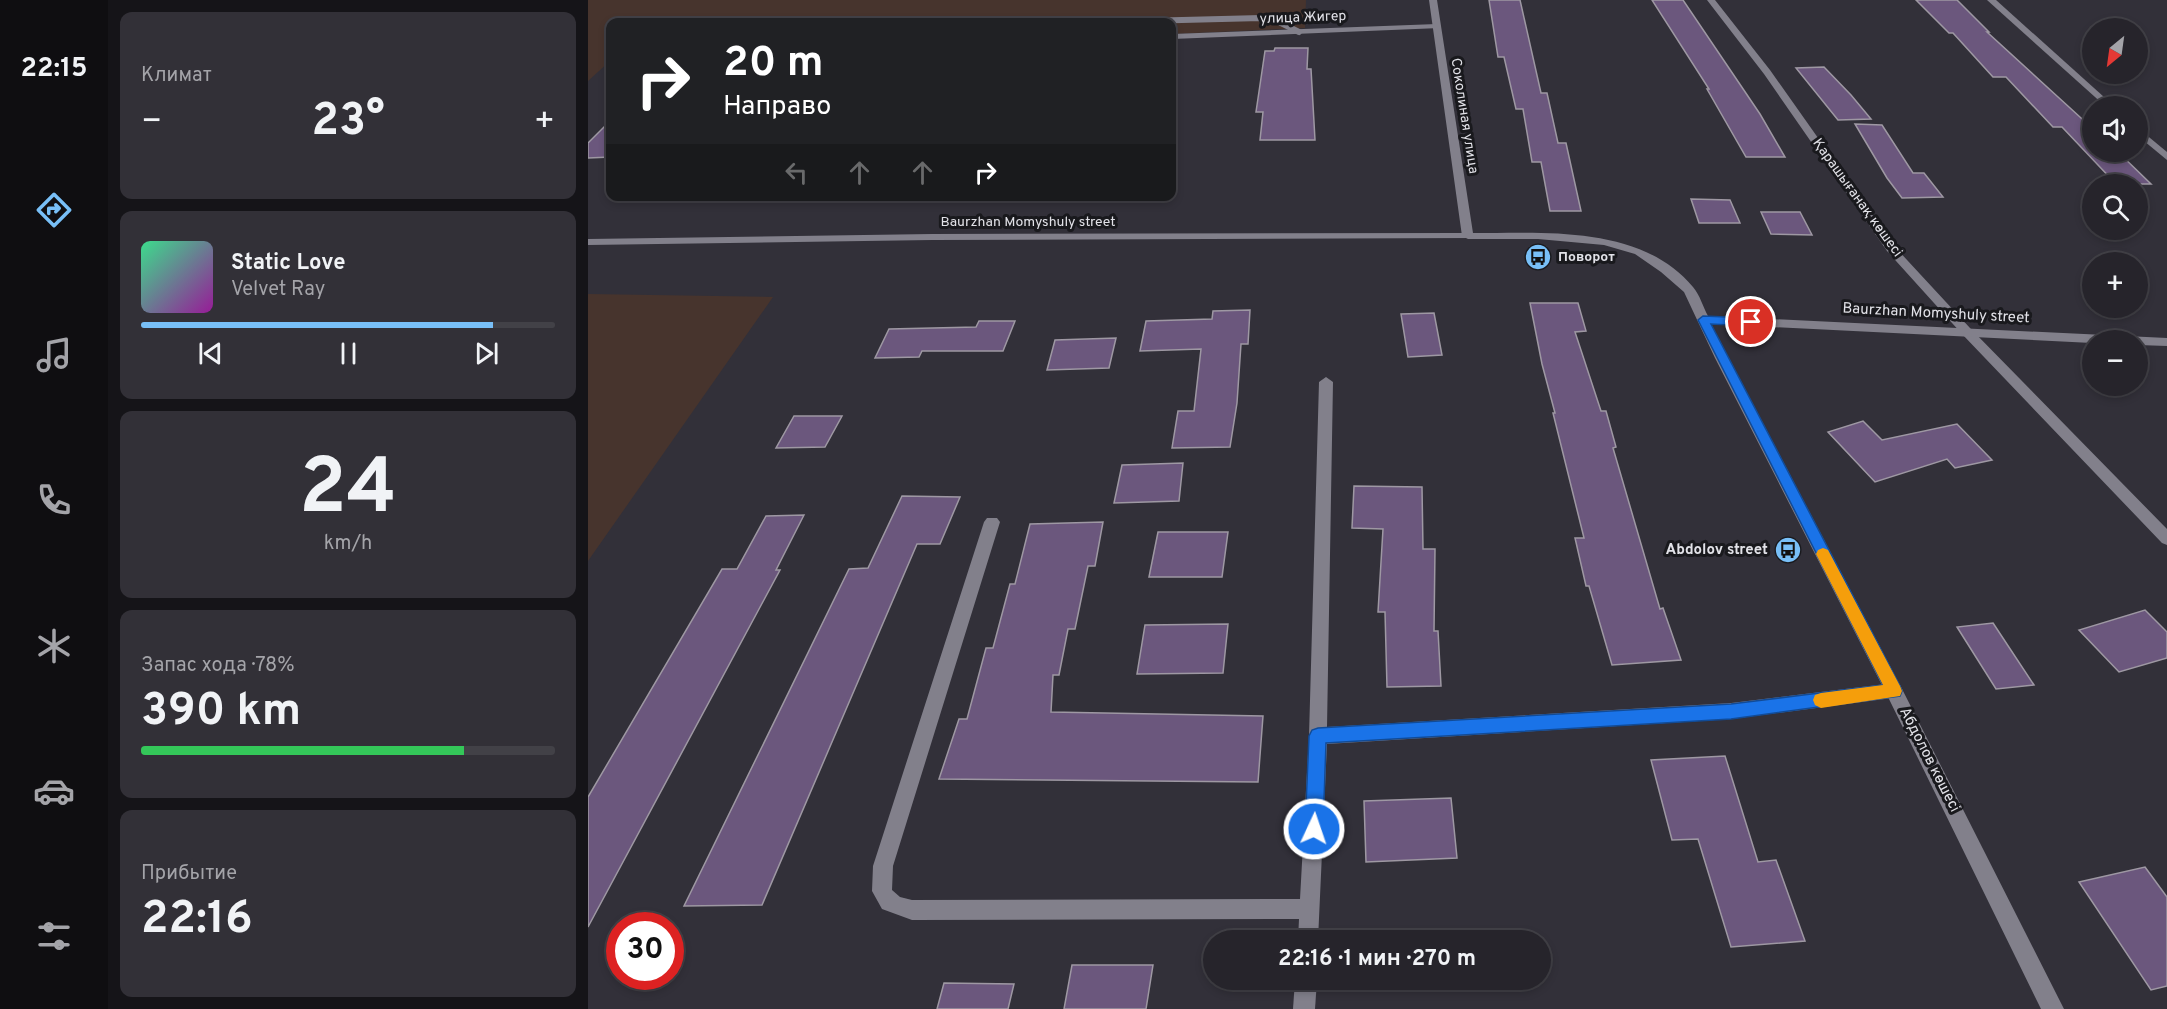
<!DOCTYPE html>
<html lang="ru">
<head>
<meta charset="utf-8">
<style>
	body { margin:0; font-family:Overpass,sans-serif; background:#323037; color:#f1f3f6; height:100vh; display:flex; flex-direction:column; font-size:22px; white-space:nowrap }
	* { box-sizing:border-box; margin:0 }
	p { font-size:20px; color:#a4a4a9 }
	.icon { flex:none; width:33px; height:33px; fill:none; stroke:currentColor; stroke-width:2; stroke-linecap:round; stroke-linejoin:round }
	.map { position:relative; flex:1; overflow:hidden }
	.sheet { display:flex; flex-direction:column; gap:12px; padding:12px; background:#151418; width:480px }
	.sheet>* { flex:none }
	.top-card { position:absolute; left:18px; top:18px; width:570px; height:183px; border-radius:12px; box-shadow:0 3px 9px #0003,0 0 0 2px #424147; background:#202124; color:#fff; overflow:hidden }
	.needle { width:39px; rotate:209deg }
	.fabs { position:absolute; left:1494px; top:18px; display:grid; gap:12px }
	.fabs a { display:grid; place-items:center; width:66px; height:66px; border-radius:50%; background:#26242b; box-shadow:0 3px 9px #0003,0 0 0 2px #424147; font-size:30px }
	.speed { position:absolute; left:18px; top:912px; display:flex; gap:12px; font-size:30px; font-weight:700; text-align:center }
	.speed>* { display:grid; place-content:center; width:78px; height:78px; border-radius:50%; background:#26242b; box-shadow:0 3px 9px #0003,0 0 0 2px #424147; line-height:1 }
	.speed .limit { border:9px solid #d22; background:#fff; color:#111 }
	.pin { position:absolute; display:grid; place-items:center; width:51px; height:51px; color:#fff; margin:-26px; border:3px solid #fff; border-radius:50%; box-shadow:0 2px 6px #0007 }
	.me { position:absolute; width:66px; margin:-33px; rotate:3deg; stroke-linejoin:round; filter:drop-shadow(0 0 4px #0008) }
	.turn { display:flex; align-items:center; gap:21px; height:126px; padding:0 18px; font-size:27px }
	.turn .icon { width:78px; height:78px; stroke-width:2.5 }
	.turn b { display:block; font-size:42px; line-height:51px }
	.lanes { display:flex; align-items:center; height:57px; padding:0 18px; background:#0003; justify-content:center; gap:30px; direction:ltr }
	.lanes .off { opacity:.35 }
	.big { font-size:45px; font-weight:700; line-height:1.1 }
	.sheet .card { flex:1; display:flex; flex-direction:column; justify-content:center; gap:9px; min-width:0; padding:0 21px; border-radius:12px; background:#323037 }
	.sheet .dial { align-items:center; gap:0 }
	.dial b { font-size:78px; line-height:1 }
	.song { display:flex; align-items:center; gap:18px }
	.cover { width:72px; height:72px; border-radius:9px; background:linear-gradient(135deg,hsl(150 70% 55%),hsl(300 70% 35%)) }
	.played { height:6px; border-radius:3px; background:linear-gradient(90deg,#78bff7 85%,#424147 85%) }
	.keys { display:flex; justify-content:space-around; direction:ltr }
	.heat { display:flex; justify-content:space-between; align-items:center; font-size:33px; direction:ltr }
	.charge { height:9px; border-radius:4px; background:linear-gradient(90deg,#34c759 78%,#424147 0) }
	.trip { position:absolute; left:615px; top:930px; width:348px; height:60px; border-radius:30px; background:#26242b; box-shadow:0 3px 9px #0003,0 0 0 2px #424147; font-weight:700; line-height:60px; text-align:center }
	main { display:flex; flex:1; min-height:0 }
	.dock { display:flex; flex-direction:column; width:108px; justify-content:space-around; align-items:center; background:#0f0e11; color:#a4a4a9 }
	.dock .icon { width:42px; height:42px }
	.dock .current { color:#78bff7 }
	.dock b { font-size:27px; color:#f1f3f6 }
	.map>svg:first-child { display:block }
	.industrial { fill:#47342d }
	.building { fill:#6b577d; stroke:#9e98a3; stroke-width:1.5 }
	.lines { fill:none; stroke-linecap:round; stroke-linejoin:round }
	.lane { stroke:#82808b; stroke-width:6 }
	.street { fill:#82808b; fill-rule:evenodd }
	.secondary { fill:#82808b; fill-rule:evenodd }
	.route { fill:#1a73e8; stroke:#114b97; stroke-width:1.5 }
	.slow { fill:#f59e0b }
	.labels { text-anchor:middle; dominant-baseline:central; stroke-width:6; stroke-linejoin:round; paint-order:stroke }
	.far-street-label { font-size:14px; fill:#e2e2e8; stroke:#19191d }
	.far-poi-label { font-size:14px; font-weight:bold; fill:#e2e2e8; stroke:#19191d; text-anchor:start }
	.street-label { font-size:15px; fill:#e2e2e8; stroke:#19191d }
	.poi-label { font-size:15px; font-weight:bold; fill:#e2e2e8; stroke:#19191d; text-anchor:end }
</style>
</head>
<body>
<main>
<nav class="dock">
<b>22:15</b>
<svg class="icon current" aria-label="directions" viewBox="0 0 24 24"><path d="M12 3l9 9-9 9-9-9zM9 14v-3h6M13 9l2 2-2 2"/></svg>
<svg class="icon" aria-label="music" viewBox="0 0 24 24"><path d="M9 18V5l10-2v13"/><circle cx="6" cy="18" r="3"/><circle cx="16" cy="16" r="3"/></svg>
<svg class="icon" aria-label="phone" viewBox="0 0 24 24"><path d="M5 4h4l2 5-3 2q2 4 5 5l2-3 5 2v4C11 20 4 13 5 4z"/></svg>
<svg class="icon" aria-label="climate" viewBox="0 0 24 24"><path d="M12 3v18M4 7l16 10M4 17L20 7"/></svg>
<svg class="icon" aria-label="car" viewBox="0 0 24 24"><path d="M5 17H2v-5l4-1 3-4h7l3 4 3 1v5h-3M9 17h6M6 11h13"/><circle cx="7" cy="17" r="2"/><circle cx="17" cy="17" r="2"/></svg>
<svg class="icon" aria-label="filters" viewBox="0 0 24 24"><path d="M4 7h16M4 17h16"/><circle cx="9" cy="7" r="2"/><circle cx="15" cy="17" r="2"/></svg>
</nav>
<section class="sheet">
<div class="card"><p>Климат</p>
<div class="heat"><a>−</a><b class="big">23°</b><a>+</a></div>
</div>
<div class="card">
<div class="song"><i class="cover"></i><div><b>Static Love</b><p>Velvet Ray</p></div></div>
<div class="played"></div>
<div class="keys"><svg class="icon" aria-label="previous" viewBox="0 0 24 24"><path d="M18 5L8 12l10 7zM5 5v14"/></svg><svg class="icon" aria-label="pause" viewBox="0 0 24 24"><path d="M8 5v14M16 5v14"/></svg><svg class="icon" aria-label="next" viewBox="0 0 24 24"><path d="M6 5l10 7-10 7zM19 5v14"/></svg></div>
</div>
<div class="card dial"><b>24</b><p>km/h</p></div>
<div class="card"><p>Запас хода · 78%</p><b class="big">390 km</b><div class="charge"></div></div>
<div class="card"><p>Прибытие</p><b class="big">22:16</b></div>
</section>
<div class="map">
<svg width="1579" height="1009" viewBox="0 0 1579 1009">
	<rect width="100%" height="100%" fill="#323039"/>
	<g class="industrial">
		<polygon points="0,0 718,0 717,28 584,34 584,22 22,22 22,61 0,81"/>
		<polygon points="0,294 185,297 0,561"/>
	</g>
	<g class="building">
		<polygon points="901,0 932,0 953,93 959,93 970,143 978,143 993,211 962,211 953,162 944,162 935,109 928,109 916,57 910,57"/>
		<polygon points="1064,0 1095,0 1172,114 1197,157 1158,157 1119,89 1121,89"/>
		<polygon points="1328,0 1369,0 1401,32 1399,32 1504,128 1504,152 1530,152 1563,184 1528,184 1474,127 1465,127 1418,77 1405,77 1365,33 1361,33"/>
		<polygon points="687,48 720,48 719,69 723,69 727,140 672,140 675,112 668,112 677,51 686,51"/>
		<polygon points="1236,67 1263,95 1283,119 1250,120 1208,68"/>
		<polygon points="22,121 22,157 0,158 0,143"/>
		<polygon points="1267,124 1294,125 1325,173 1336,173 1355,197 1314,198 1299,178"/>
		<polygon points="1103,199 1142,200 1152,223 1111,223"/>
		<polygon points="1173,212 1212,212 1224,235 1183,234"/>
		<polygon points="942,303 990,303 998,331 987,332 1013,411 1018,411 1028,447 1025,448 1072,609 1075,608 1093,660 1024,665 1001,586 998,586 987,538 996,538 965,413 967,413 954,364"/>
		<polygon points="662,310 660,344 653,344 649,403 642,447 584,448 590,411 606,411 613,349 552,351 558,321 624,319 625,311"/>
		<polygon points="846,313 854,355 820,357 813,314"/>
		<polygon points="391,321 427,321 415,351 334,351 331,357 287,358 301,329 388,327"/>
		<polygon points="528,338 521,368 459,370 467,340"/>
		<polygon points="206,416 254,416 237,447 188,448"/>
		<polygon points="1275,421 1294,440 1369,424 1404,460 1367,468 1359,459 1287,482 1240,432"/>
		<polygon points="595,463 591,501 526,503 534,465"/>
		<polygon points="766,486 834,487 835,549 847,549 846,631 850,631 853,686 799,687 797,612 790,612 795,529 764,528"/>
		<polygon points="314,496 372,497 352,544 329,544 174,905 96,906 261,569 280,568"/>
		<polygon points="216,515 188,570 192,570 0,927 0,797 134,569 149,569 178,516"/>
		<polygon points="515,522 507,566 500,566 487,629 480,629 471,675 465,675 463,712 675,716 670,782 351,779 371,719 379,719 398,648 405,648 422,584 427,584 442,524"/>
		<polygon points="570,532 640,532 634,577 561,577"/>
		<polygon points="1557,610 1579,632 1579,658 1531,672 1491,630"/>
		<polygon points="1405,623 1446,685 1408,689 1369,627"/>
		<polygon points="640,624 635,673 549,674 557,625"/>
		<polygon points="1137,756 1170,862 1188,860 1217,941 1143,947 1110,839 1084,840 1063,760"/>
		<polygon points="863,798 869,858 778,862 776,801"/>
		<polygon points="1557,867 1579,897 1579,986 1563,990 1491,882"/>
		<polygon points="484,965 565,965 558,1009 476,1009"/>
		<polygon points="356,983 426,984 420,1009 349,1009"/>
	</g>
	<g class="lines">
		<polyline class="lane" points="515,22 673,18 691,22 711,32"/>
		<g class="street">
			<polygon points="1119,0 1127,0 1182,70 1307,247 1382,328 1579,529 1579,545 1574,543 1374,334 1299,251 1176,74"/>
			<polygon points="1399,0 1408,0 1526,106 1517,106"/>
			<polygon points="849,24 852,24 852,28 584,39 584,34"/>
			<polygon points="1550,128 1579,152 1579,160 1550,136"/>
			<polygon points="880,233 886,236 884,238 344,240 0,245 0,239 344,234"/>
			<polygon points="738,377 745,382 739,727 1143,703 1306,683 1312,685 1315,691 1312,697 1143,719 739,744 730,940 710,940 711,919 324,920 294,909 284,891 285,866 396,522 399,518 409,518 412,522 305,866 304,890 312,897 324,900 712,899 721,736 731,382"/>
			<polygon points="707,980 729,980 727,1009 705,1009"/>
		</g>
		<path class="secondary" d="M841,0H849L885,233C959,233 1053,225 1105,287C1112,295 1115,307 1120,316L1579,338V346L1550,345V340H1504V343L1123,324L1312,685L1476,1009H1453L1300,697L1127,358L1096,292L1073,272L1047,254L1016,245L950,239H880L874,236Z"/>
	</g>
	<polygon class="route" points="1115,316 1163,318 1169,322 1163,326 1123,324 1312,686 1314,691 1312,696 1143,719 738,743 735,829 732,835 726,838 720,835 717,829 721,736 724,730 730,728 1143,704 1295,685 1110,320"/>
	<polygon class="slow" points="1235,548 1240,550 1312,686 1314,691 1312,696 1233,708 1227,705 1225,700 1227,695 1233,693 1295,685 1228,554 1230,550"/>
	<defs>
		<g id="bus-disc" transform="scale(1.35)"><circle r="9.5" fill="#78bff7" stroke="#19191d"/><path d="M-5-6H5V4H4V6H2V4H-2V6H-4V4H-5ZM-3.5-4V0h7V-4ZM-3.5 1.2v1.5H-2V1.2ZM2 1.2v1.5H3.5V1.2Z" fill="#111"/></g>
	</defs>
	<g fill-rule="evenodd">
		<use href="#bus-disc" x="950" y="257"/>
		<use href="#bus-disc" x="1200" y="550"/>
	</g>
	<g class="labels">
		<g class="far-street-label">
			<text transform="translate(715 18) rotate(-2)">улица Жигер</text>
			<text transform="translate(876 116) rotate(81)">Соколиная улица</text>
			<text transform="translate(1269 198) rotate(54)">Қарашығанақ көшесі</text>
			<text x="440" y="222">Baurzhan Momyshuly street</text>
		</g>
		<g class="far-poi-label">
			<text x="970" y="257">Поворот</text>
		</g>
		<g class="street-label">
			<text transform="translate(1348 314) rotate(3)">Baurzhan Momyshuly street</text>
			<text transform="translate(1341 760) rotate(63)">Абдолов көшесі</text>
		</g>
		<g class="poi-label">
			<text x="1180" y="550">Abdolov street</text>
		</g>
	</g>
</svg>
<div class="fabs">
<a><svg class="needle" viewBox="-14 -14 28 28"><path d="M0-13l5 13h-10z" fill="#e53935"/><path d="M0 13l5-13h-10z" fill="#a4a4a9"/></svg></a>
<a><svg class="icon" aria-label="sound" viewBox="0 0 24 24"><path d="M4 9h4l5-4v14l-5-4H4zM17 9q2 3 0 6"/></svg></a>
<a><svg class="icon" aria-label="search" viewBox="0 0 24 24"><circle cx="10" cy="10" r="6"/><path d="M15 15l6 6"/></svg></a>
<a>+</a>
<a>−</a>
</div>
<div class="speed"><div class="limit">30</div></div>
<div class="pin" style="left:1163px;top:322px;background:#d93025"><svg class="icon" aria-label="arrive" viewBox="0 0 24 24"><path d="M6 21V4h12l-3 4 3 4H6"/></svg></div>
<svg class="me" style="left:726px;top:829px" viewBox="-20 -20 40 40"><circle r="17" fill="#1a73e8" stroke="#fff" stroke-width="3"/><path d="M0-11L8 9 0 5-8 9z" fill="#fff"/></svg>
<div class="trip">22:16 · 1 мин · 270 m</div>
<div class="top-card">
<div class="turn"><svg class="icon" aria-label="right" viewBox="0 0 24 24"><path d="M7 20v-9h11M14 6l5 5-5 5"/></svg><div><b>20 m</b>Направо</div></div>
<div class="lanes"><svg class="icon off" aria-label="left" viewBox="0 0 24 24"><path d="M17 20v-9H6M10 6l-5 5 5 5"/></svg><svg class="icon off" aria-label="ahead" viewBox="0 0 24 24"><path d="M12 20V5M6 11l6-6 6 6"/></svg><svg class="icon off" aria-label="ahead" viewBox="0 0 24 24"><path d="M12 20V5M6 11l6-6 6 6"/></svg><svg class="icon" aria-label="right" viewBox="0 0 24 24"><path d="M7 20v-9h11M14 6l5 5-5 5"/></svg></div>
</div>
</div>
</main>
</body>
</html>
